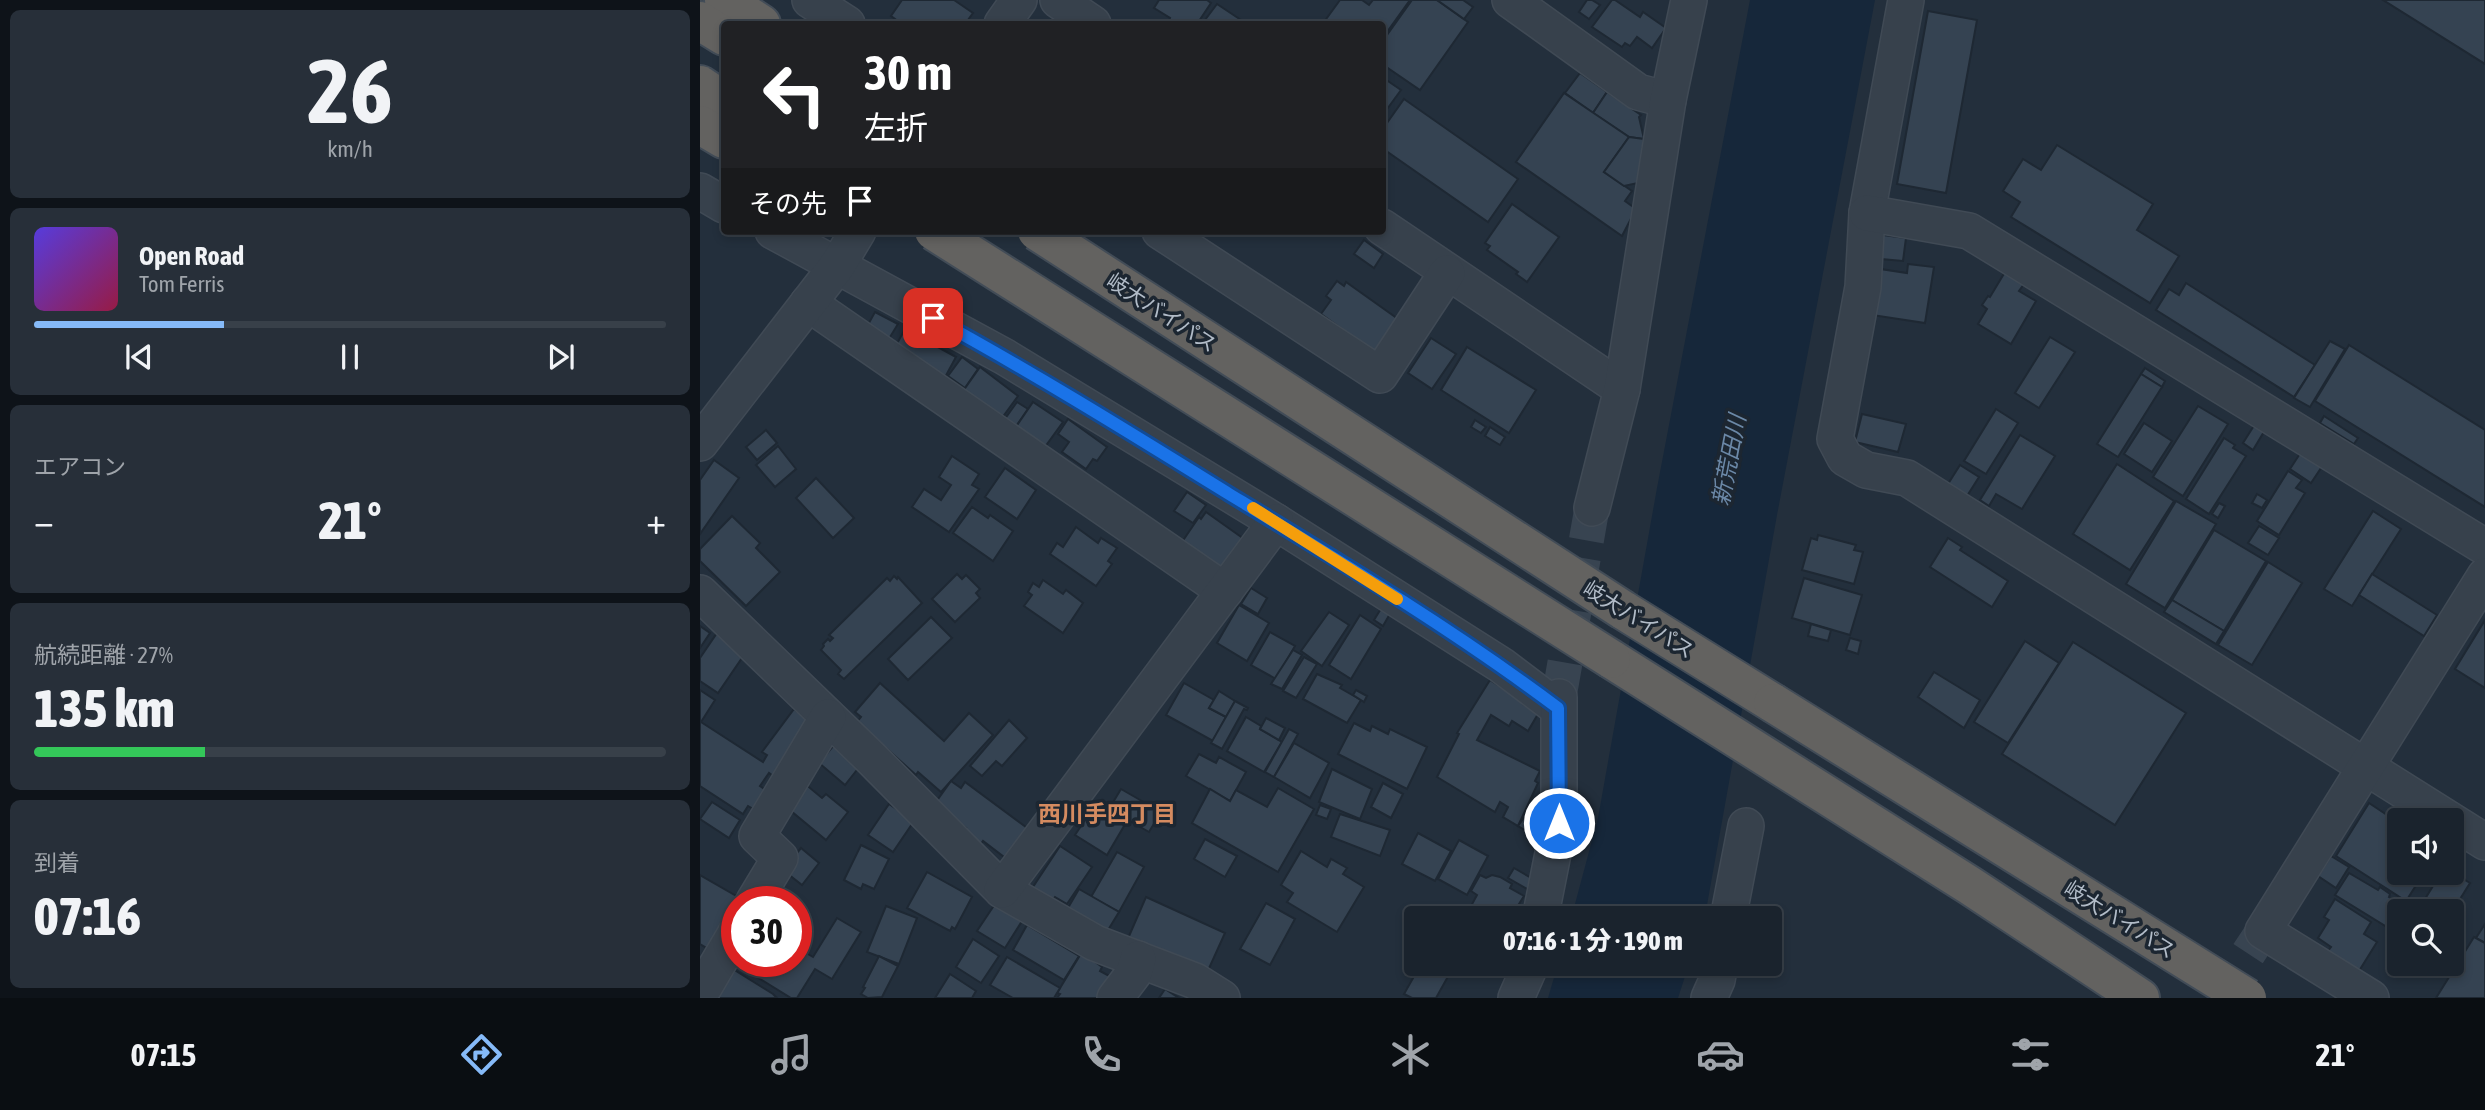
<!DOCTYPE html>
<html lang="ja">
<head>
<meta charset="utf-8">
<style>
	body { margin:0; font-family:"Asap Condensed","Noto Sans JP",sans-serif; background:#272f39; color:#f1f3f6; height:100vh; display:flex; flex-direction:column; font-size:26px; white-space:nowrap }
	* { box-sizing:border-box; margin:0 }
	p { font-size:23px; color:#9fa4aa }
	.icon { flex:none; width:38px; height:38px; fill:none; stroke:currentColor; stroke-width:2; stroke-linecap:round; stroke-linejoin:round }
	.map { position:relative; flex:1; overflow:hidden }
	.side { display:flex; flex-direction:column; gap:10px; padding:10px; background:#0e1319; width:700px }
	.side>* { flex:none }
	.hud { position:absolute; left:21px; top:21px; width:665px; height:214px; border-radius:7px; box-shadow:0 4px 10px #0003,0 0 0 2px #384049; background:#202124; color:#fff; overflow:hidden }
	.tools { position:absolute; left:1687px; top:808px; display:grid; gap:14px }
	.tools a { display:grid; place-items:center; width:77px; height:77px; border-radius:7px; background:#1a232d; box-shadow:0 4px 10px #0003,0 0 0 2px #384049; font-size:35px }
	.speed { position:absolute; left:21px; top:886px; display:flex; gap:14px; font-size:35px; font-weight:700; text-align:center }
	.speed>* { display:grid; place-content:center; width:91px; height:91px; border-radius:50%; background:#1a232d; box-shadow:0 4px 10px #0003,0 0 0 2px #384049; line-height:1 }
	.speed .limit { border:10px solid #d22; background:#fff; color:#111 }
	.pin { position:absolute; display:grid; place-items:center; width:60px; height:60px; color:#fff; margin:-30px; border-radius:14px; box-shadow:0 4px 10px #0006 }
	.me { position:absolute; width:77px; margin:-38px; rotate:0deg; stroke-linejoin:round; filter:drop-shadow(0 0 5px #0008) }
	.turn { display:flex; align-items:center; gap:24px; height:147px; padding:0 28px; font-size:32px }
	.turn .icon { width:91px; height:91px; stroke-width:2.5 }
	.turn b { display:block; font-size:49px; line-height:60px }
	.then { display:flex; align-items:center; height:66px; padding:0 28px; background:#0003; gap:14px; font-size:26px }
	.big { font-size:52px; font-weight:800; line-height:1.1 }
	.side .widget { flex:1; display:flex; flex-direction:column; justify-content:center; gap:10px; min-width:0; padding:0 24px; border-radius:10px; background:#272f39 }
	.side .dial { align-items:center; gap:0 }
	.dial b { font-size:91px; line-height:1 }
	.song { display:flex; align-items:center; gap:21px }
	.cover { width:84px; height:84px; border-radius:10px; background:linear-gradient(135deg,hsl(250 70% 55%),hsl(340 70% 35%)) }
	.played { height:7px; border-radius:4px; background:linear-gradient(90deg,#86baf8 30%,#384049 30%) }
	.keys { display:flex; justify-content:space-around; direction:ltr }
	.heat { display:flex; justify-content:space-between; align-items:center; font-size:38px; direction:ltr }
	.charge { height:10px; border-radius:5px; background:linear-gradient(90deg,#34c759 27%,#384049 0) }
	.trip { position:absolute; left:704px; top:906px; width:378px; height:70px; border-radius:7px; background:#1a232d; box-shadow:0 4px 10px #0003,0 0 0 2px #384049; font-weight:800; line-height:70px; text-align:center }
	.tab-bar { display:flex; height:112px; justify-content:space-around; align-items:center; background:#0a0e12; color:#9fa4aa }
	.tab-bar .icon { width:49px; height:49px }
	.tab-bar .active { color:#86baf8 }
	.tab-bar b { font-size:32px; color:#f1f3f6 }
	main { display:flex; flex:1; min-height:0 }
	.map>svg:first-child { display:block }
	.water { fill:#16273a }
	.building { fill:#354352; stroke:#1e2833; stroke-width:2 }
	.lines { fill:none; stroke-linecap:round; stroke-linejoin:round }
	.minor-tunnel { stroke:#384451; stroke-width:35; stroke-dasharray:35 18; stroke-linecap:butt }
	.minor-casing { stroke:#404a55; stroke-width:38 }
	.trunk-casing { stroke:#424c57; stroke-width:42 }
	.minor { stroke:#37414c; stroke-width:35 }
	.trunk { stroke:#636260; stroke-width:38 }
	.trunk-bridge-casing { stroke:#424c57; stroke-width:42; stroke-linecap:butt }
	.trunk-bridge { stroke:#636260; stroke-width:38 }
	.route-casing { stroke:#114b97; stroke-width:18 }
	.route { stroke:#1a73e8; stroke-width:12 }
	.slow { stroke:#f59e0b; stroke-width:12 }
	.labels { text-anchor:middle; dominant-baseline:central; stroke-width:7; stroke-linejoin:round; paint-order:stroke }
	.street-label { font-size:21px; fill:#b2bcc8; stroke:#1c2631 }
	.water-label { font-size:23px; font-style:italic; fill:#6b88a7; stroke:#1c2631 }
	.neighbourhood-label { font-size:23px; font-weight:bold; fill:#d58b60; stroke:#1c2631 }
</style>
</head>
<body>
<main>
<section class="side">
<div class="widget dial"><b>26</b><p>km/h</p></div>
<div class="widget">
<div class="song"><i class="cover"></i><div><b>Open Road</b><p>Tom Ferris</p></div></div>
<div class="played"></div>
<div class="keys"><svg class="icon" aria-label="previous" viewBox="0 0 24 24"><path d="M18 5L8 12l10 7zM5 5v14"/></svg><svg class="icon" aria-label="pause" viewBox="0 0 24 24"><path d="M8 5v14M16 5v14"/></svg><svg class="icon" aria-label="next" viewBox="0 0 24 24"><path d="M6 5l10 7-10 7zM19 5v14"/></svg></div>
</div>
<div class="widget"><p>エアコン</p>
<div class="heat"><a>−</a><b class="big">21°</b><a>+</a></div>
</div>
<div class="widget"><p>航続距離 · 27%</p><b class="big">135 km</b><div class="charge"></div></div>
<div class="widget"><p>到着</p><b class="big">07:16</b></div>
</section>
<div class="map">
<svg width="1785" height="998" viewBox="0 0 1785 998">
	<rect width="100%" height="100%" fill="#232f3c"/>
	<g class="water">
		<polygon points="1050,0 1175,0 1077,515 1007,905 1003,919 871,919 898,818 957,488"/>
		<polygon points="858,964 989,964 978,998 848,998"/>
	</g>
	<g class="building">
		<polygon points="202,0 254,0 273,13 265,24 202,24 191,16"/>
		<polygon points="459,0 507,0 511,3 497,24 470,24 468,23 470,18 454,8"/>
		<polygon points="640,0 662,0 669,5 673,0 710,0 682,39 682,24 627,24 624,22"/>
		<polygon points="712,0 737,0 768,22 720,90 682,64 682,42"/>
		<polygon points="737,0 763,0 773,7 764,19"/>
		<polygon points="887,0 892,0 900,5 889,19 879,12"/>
		<polygon points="912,0 915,0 940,17 943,12 966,28 952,48 937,37 930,46 925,43 922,47 892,27"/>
		<polygon points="1683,0 1785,0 1785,64"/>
		<polygon points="517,4 547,24 502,24"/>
		<polygon points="1228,11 1277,20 1246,193 1197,184"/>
		<polygon points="880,73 907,92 893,113 865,93"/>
		<polygon points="682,77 701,90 682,116"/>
		<polygon points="907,92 941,115 939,117 944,139 929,137 893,113"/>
		<polygon points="864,93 929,137 904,172 932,191 925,201 936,209 922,236 816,162"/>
		<polygon points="704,99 818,179 788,222 682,148 682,130"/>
		<polygon points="929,137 944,139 938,183 924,186 904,172"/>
		<polygon points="1357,145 1453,204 1437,230 1479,256 1450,303 1311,217 1320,202 1303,191 1323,159 1341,170"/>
		<polygon points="812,204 859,237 827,282 816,274 818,272 787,250 790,246 785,243"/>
		<polygon points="1183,235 1206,238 1203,261 1181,259"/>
		<polygon points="664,240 683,254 674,268 654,254"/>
		<polygon points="1208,264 1234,267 1225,323 1172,315 1180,269 1207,273"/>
		<polygon points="1305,272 1324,284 1319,291 1336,301 1311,344 1278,324 1287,309 1282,305 1288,296 1290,297"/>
		<polygon points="637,281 644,286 646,282 698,319 674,352 621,314 631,300 626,296"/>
		<polygon points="1486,283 1615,365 1594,397 1456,310 1469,289 1479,295"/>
		<polygon points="175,312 198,324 187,342 165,330"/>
		<polygon points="205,329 256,357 243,381 194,349"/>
		<polygon points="1350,337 1375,352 1339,408 1315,393"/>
		<polygon points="731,338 756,354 732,389 708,373"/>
		<polygon points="1630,341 1645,349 1610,407 1594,398"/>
		<polygon points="1649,345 1785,430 1785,507 1615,401"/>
		<polygon points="767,347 836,390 809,433 741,390"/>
		<polygon points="262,357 278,369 265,388 248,376"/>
		<polygon points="280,367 318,396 299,422 261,394"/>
		<polygon points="1445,368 1465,381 1462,387 1441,374"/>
		<polygon points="1441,374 1462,387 1418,457 1397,444"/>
		<polygon points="317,402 328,409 313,431 302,423"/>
		<polygon points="333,402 363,422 342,451 313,431"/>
		<polygon points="1498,406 1528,424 1483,496 1453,477"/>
		<polygon points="1296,409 1318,423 1286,474 1264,461"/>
		<polygon points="1162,414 1206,424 1198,452 1155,442"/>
		<polygon points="1624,416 1658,438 1654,444 1620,423"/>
		<polygon points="368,419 407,447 397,461 393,459 386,469 362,452 369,442 358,434"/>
		<polygon points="775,420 786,427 781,433 771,427"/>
		<polygon points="1444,423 1472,441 1452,472 1424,454"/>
		<polygon points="1555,424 1565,430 1553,450 1543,443"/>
		<polygon points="790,427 805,437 800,445 785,436"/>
		<polygon points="66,430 77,443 57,460 46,447"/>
		<polygon points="1320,435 1355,456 1322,509 1296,494 1289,506 1280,500"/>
		<polygon points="1524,438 1535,445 1533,448 1546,456 1509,514 1486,499"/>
		<polygon points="78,446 96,469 75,487 56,465"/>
		<polygon points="1601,452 1623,465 1611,483 1590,469"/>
		<polygon points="252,456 279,474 272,485 279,489 249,532 212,507 224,489 241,500 251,485 239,477"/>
		<polygon points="14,460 39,478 0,534 0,480"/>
		<polygon points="1417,464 1474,501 1430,570 1373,534"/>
		<polygon points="1260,465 1279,477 1267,496 1248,484"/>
		<polygon points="305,468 336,490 317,519 285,497"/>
		<polygon points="1588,471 1602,480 1596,488 1605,493 1579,535 1557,521"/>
		<polygon points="116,478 154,518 133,538 96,498"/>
		<polygon points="487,492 506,505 493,523 474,511"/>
		<polygon points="1557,494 1567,500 1562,508 1552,503"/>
		<polygon points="1476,501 1516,524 1465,608 1426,584"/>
		<polygon points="1519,503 1525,506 1518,518 1512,514"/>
		<polygon points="272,507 288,518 290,515 313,531 293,561 253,533"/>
		<polygon points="1673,511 1701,529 1652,606 1624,589"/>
		<polygon points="506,512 544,539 519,574 482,542 499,517 501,519"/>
		<polygon points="32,516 60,543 56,548 80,572 46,606 0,561 0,549"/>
		<polygon points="1559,526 1579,538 1568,555 1548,543"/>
		<polygon points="376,527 398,543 401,538 417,548 408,561 412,564 396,586 350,554 357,543 363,547"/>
		<polygon points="1514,530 1566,561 1524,631 1472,600"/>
		<polygon points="1118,535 1156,545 1154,550 1163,552 1154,584 1102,570 1111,538 1117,540"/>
		<polygon points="1248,538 1262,547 1260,550 1308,581 1292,607 1230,567"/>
		<polygon points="1568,562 1602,583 1552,665 1518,645"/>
		<polygon points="257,574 262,579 266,575 280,589 276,593 280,598 255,622 232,599"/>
		<polygon points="1672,574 1737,615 1724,636 1659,595"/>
		<polygon points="194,576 197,579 198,577 222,603 144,679 138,674 141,670 121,650 124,646 123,644 128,639 130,641 133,638 129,635 187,578 190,581"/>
		<polygon points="1104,578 1162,595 1150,635 1092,618"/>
		<polygon points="343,580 363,594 366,590 383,603 363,633 324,606 332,595 328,592 333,583 339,587"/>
		<polygon points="551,588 567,598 558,614 541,604"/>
		<polygon points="1472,600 1524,631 1516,644 1464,612"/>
		<polygon points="539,605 569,623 547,661 517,643"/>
		<polygon points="682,607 691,612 683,626 674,620"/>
		<polygon points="629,612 649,625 622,666 601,651"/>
		<polygon points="660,615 681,629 651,679 629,665"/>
		<polygon points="231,617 252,638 208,680 188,659"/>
		<polygon points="1785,620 1785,688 1755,669"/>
		<polygon points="1111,624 1131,630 1128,641 1108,636"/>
		<polygon points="0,626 10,633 0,648"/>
		<polygon points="570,632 595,646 576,679 551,665"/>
		<polygon points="17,633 46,652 18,693 0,681 0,658"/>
		<polygon points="1150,638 1161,641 1158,654 1146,650"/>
		<polygon points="1325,641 1359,663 1308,743 1274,722"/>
		<polygon points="1373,642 1486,713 1415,825 1302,754"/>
		<polygon points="593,650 602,655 582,689 571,684"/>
		<polygon points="604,657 617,664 596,698 583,691"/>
		<polygon points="1234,672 1280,700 1264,728 1218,697"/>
		<polygon points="617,674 642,685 640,688 661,700 647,723 603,699"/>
		<polygon points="790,680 824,702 823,704 838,714 828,731 812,721 809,726 791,715 777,740 840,771 835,781 838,783 818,826 803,817 808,807 800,802 795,812 737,777 759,734 757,733"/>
		<polygon points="180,683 244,741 269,713 293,735 241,792 218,772 216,775 157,722 161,717 155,712"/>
		<polygon points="484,683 514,700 509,708 526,717 513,741 466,715"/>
		<polygon points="0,690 15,700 1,722 63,762 67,755 62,752 94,709 119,728 80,781 69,773 60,786 70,793 57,811 48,806 43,814 0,786"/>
		<polygon points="656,690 667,696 664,702 653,695"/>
		<polygon points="519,691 535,701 526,717 509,708"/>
		<polygon points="535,701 548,708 547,710 544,709 522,749 511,743"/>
		<polygon points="546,717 561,726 560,729 582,742 564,772 527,751"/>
		<polygon points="566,718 585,728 579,740 560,729"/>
		<polygon points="309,720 327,738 302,766 296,761 282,776 270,766"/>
		<polygon points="654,723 670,731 672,726 688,734 690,729 727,747 707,789 638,754"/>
		<polygon points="589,729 598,734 574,777 565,772"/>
		<polygon points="594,743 629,763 610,798 574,777"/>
		<polygon points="134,745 160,766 145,785 119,763"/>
		<polygon points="499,754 516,763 519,757 546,772 530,801 486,776"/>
		<polygon points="632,769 672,789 660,819 619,802"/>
		<polygon points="251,781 261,788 265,782 334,833 312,863 283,841 280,845 263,833 266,828 243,811 236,802"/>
		<polygon points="104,783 122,798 126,794 148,812 126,840 85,806"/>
		<polygon points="683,783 703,794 691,818 671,807"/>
		<polygon points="578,788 614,809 578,872 492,823 510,789 530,801 536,790 567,807"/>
		<polygon points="421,789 461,812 449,832 409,809"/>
		<polygon points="12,802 40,820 29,838 0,819"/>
		<polygon points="397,802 427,821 407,855 375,835"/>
		<polygon points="1669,803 1699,823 1699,873 1724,873 1706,901 1636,856"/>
		<polygon points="189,804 214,821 193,852 168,835"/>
		<polygon points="620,805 631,809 627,819 616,815"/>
		<polygon points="640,814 690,830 680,856 631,837"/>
		<polygon points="825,816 839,827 834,836 818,826"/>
		<polygon points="718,833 751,851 735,881 702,864"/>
		<polygon points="505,839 537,856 525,877 494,859"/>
		<polygon points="759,840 788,856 767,895 738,879"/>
		<polygon points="161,845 189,859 174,889 163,884 161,889 144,880"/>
		<polygon points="360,846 392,867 367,904 355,897 349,906 329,893"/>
		<polygon points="101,848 119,863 102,885 83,870"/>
		<polygon points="601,851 627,867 631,859 647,868 643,874 664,887 637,932 587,902 593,893 581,885"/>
		<polygon points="417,852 444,867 419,912 391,897"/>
		<polygon points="1631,856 1649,867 1636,888 1618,876"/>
		<polygon points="814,868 833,879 827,889 808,878"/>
		<polygon points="227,872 272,897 255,929 252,927 250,931 207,908"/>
		<polygon points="1752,872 1770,883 1752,912 1717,912 1741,873"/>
		<polygon points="1649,873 1678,890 1680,887 1690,894 1689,897 1700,904 1687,927 1635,895"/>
		<polygon points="0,875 45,901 37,901 37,915 15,953 0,944"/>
		<polygon points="780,875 786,878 792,875 800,877 812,884 810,888 824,896 819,904 822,906 820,910 823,912 819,919 794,919 787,915 785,918 776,912 778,910 771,906 777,895 771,891"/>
		<polygon points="379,889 419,912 405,935 365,913"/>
		<polygon points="446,897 525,933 506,975 426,943"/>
		<polygon points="1635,899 1671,922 1664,934 1677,942 1659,971 1628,951 1631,947 1618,938 1629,920 1624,917"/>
		<polygon points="566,903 595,919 570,965 540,949"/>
		<polygon points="295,904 322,921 305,948 277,931"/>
		<polygon points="186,906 217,918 199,964 167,952"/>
		<polygon points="137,918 161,932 132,979 115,969 97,998 91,998 34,963 37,961 96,961 96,947 113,957"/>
		<polygon points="1785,924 1785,943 1776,938"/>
		<polygon points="327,925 379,956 364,980 313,950"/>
		<polygon points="1774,937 1785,943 1785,998 1736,998"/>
		<polygon points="273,939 299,956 281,983 256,967"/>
		<polygon points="382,952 402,967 400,971 415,979 400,998 357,998 360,994 357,993"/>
		<polygon points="179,956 198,966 182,997 168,998 161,994 165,988 163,987"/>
		<polygon points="307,957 360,988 354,998 313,998 290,985"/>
		<polygon points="721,964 755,964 736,998 712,998 704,994"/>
		<polygon points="28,966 73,994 77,998 15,998"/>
		<polygon points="250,974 276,991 272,998 235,998"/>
		<polygon points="465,989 479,998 459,998"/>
	</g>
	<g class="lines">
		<g class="minor-tunnel">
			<polyline points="859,697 892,508"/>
			<polyline points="1519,998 1563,931"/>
		</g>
		<g class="minor-casing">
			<g id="minor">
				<polyline points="110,0 147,24"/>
				<polyline points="358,0 393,24"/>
				<polyline points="810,0 938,92 968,100"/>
				<polyline points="1206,0 1167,213 1163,287 1135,439 1145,458 1166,470 1207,478 1785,842"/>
				<polyline points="302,24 319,0"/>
				<polyline points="0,191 24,205"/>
				<polyline points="1167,213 1269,231 1785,547"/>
				<polyline points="682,227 922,389"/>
				<polyline points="73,231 305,357 576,522 801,665 858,708"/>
				<polyline points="460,231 680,375 747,273"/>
				<polyline points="108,303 525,591"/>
				<polyline points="0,443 137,266 158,231"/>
				<polyline points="892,508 922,389 968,100 989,0"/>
				<polyline points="0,593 171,758 302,890 395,943 495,981 522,998"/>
				<polyline points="302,890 576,522"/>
				<polyline points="54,901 80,858 57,836 128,717"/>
				<polyline points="840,919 859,823 859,697"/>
				<polyline points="1028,919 1046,826"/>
				<polyline points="0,994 37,931"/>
				<polyline points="415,998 434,973 438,959"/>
				<polyline points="816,998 831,964"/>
				<polyline points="1009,998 1017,980 1020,964"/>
				<polyline points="1671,998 1563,931 1785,576"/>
			</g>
		</g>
		<g class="trunk-casing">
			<g id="trunk">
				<polyline points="24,0 61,24"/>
				<polyline points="0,21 24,36"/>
				<polyline points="0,85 24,101"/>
				<polyline points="0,125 24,139"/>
				<polyline points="923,610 1073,703"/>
				<polyline points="911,659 1269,885 1440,998"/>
			</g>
		</g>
		<use href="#minor" class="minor"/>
		<use href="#trunk" class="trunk"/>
		<g class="trunk-bridge-casing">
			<g id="trunk-bridge">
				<polyline points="234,231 911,659"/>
				<polyline points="337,231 923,610"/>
				<polyline points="1073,703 1547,998"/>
			</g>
		</g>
		<use href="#trunk-bridge" class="trunk-bridge"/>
	</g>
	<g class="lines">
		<g class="route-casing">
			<path id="route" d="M233,318C334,373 432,434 529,494C641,562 754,630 858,708L859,823"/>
		</g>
		<use href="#route" class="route"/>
		<polyline class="slow" points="553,508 697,599"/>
	</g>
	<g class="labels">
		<g class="street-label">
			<text transform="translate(462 312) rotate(33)">岐大バイパス</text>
			<text transform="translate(939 619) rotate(32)">岐大バイパス</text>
			<text transform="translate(1420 919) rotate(32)">岐大バイパス</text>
		</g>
		<g class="water-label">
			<text transform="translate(1029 460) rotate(-79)">新荒田川</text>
		</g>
		<g class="neighbourhood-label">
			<text x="407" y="814">西川手四丁目</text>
		</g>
	</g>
</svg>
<div class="tools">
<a><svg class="icon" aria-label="sound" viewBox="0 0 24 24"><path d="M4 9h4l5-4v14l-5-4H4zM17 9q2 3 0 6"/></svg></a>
<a><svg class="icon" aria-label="search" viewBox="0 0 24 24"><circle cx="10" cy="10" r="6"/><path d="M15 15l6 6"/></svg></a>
</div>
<div class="speed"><div class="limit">30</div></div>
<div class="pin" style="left:233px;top:318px;background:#d93025"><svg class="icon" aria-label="arrive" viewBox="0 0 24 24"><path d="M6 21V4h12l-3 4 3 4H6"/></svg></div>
<svg class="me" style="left:859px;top:823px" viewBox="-20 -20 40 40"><circle r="17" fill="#1a73e8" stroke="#fff" stroke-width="3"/><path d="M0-11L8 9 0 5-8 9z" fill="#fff"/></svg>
<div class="trip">07:16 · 1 分 · 190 m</div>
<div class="hud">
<div class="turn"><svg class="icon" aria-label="left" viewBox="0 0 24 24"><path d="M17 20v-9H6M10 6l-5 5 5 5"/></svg><div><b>30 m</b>左折</div></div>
<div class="then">その先<svg class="icon" aria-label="arrive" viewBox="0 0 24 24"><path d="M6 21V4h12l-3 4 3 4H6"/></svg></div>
</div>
</div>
</main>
<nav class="tab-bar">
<b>07:15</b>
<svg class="icon active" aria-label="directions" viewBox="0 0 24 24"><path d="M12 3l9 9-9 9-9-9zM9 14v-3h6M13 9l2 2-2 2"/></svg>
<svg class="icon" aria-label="music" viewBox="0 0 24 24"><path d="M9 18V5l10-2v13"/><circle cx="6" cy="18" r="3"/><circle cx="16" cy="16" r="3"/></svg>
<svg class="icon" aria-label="phone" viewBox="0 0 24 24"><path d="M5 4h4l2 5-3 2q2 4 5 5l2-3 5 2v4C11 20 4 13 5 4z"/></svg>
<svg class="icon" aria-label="climate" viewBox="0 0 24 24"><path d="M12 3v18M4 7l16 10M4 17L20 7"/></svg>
<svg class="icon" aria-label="car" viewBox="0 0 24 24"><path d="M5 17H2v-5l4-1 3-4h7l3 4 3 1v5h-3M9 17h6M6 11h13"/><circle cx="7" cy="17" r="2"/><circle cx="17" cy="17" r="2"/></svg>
<svg class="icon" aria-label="filters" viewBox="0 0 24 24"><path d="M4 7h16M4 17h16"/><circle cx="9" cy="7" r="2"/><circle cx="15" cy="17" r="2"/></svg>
<b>21°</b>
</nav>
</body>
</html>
